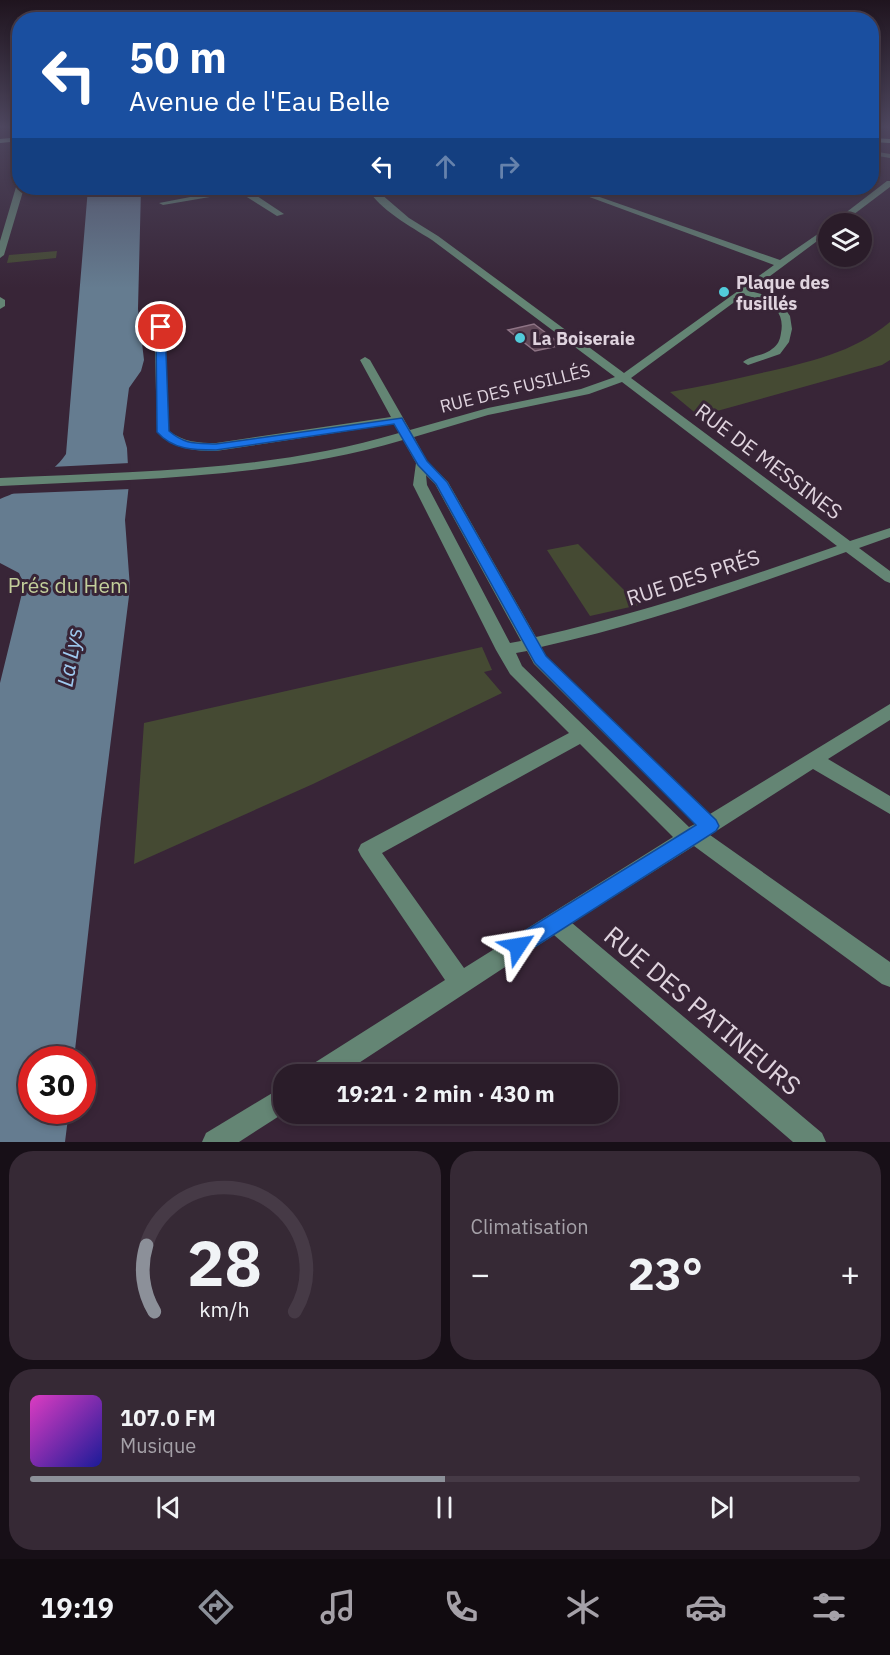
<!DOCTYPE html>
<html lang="fr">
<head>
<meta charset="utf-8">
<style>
	body { margin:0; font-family:"IBM Plex Sans",sans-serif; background:#362935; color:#f1f3f6; height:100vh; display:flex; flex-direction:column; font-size:22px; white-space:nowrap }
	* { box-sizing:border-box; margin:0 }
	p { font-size:20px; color:#a5a1a8 }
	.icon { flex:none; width:33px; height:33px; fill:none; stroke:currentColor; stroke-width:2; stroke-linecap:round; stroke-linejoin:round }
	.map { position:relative; height:1142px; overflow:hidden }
	.drawer { display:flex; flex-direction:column; gap:9px; padding:9px; background:#170f17; flex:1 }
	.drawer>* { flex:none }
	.guide { position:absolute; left:12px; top:12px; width:867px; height:183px; border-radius:24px; box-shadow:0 3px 9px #0003,0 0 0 2px #463a46; background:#1a4fa0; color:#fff; overflow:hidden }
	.tools { position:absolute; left:818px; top:213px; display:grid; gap:12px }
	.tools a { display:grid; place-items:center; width:54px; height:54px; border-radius:50%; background:#2a1c29; box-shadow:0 3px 9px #0003,0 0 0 2px #463a46; font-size:30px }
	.speed { position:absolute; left:18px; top:1046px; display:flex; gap:12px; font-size:30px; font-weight:700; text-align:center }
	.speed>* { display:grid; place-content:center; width:78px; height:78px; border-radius:50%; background:#2a1c29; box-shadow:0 3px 9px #0003,0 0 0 2px #463a46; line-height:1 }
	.speed .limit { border:9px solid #d22; background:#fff; color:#111 }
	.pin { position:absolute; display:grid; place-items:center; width:51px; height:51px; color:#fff; margin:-26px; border:3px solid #fff; border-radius:50%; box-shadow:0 2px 6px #0007 }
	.me { position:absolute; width:66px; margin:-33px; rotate:57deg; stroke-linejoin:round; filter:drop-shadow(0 0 4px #0008) }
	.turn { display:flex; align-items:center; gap:21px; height:126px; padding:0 18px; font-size:27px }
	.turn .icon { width:78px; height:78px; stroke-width:2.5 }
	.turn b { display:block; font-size:42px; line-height:51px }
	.lanes { display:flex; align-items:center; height:57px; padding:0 18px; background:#0003; justify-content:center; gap:30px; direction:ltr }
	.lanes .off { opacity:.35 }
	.big { font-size:45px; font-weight:700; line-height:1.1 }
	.drawer .widget { flex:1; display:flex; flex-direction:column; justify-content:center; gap:9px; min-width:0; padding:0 21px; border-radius:24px; background:#362935 }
	.drawer .dial { align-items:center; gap:0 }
	.dial svg { height:156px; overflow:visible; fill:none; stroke:#463a46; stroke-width:7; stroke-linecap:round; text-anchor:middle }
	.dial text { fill:#f1f3f6; stroke:none }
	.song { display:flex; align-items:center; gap:18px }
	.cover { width:72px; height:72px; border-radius:9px; background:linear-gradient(135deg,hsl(310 70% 55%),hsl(240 70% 35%)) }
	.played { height:6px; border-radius:3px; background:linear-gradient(90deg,#8c9099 50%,#463a46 50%) }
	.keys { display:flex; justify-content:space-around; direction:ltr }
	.heat { display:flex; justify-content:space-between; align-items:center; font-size:33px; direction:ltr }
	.drawer .tiles { flex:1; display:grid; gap:9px; grid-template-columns:1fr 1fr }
	.widget:last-child { grid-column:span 2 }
	.trip { position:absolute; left:273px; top:1064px; width:345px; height:60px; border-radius:24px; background:#2a1c29; box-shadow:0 3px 9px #0003,0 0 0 2px #463a46; font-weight:700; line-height:60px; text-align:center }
	.menu { display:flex; height:96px; justify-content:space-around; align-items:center; background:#110b10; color:#a5a1a8 }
	.menu .icon { width:42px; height:42px }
	.menu .current { color:#8c9099 }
	.menu b { font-size:27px; color:#f1f3f6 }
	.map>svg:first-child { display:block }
	.green { fill:#454a33 }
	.water { fill:#657c90 }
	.pier { fill:#382537 }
	.building { fill:#624959; stroke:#8e7485; stroke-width:1.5 }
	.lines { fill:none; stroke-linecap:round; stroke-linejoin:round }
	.minor { fill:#648574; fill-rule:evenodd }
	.major { fill:#98debb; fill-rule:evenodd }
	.route { fill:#1a73e8; stroke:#114b97; stroke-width:1.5 }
	.poi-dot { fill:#52cbda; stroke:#382537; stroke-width:2 }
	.labels { text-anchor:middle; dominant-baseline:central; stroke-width:6; stroke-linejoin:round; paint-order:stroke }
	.far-poi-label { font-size:18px; font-weight:bold; fill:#dfd3de; stroke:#382537; text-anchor:start }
	.far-street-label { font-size:18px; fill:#dfd3de; stroke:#382537 }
	.street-label { font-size:21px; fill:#dfd3de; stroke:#382537 }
	.park-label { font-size:21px; fill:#c3cf9b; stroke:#382537 }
	.water-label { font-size:22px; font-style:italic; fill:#9fcaf0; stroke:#382537 }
	.near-street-label { font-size:26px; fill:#dfd3de; stroke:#382537 }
</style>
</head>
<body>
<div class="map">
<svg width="890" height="1142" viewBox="0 0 890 1142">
	<rect width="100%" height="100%" fill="#382537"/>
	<g class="green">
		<polygon points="57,251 56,258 7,263 9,255"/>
		<path d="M890,322V360L882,365L699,416L670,392C699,387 728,381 757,374C805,363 852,354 890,322Z"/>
		<polygon points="578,544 639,605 590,616 547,550"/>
		<polygon points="482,647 492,670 484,672 502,693 313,784 134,864 144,723"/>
	</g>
	<path class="water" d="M88,188H141L138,309L144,360L141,371L129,388L123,434L127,448L129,484L125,520L130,588L101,819L74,1059H32V1110H69L65,1142H0V683L24,585L19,573L0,563V499C25,489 50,477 66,454Z"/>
	<polygon class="pier" points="130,463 131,489 4,494 30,482 51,467"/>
	<polygon class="building" points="534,324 562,345 535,351 508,330"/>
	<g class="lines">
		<g class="minor">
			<polygon points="872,151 890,154 890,158 872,155"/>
			<polygon points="887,181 890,181 890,187 841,224 831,224"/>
			<polygon points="20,185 20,188 24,188 4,255 0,258 0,241 16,187"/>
			<polygon points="237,188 252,188 248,190 284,214 277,216 239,192 163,205 159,203"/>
			<path d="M367,188H374L409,218L438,236L624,373L774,265L565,188H574L780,260L828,227V233L750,291L769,296L781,303L790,316L792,329L789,342L780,354L748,365L743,362C751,355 764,356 772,349C778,345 780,340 781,333C786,307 765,300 744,295L631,378L850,541L890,528V537L859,548L890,571V583L885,581L846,552C745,588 646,624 541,647L546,656L710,814L890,704V720L828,759L890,796V814L813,769L710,835L890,962V987L882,984L694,846L572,923L822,1133L826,1142H793L554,935L342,1074H308L311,1065L445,980L361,856L358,850L361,844L569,733L510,674L496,650L413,485L416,463L403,440C271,479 136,479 0,486V478C134,471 269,472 399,433L394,424L216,451C195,451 172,449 157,432L154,311L159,308L164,311L169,431C184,442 198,443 216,443L391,417L360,360L365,357L370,360L410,430L488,408L581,389L615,377L432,240C410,226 380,210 367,188ZM622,382L837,546C736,581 640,614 536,637L448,482L427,461L414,437L488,415L589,394ZM426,475L435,484L521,641L510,643L427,485ZM527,651L534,664L695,824L689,827L522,666L516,653ZM580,744L673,837L464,968L382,853Z"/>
			<polygon points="0,297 5,300 5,306 0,309"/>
			<polygon points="284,1086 284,1113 239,1142 202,1142 206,1133"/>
		</g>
		<g class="major">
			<polygon points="20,137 20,141 0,143 0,139"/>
			<polygon points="872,138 890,139 890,143 872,142"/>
		</g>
	</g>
	<linearGradient id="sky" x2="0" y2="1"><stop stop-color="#1f141e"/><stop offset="0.44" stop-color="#4d465e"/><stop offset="1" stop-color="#4d465e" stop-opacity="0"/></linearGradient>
	<rect width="890" height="288" fill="url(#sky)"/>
	<path class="route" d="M161,324L165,327L169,431C185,445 196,443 216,444L402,418L427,461L447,482L546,656L716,820L719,826L716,831L525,953L518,956L510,953L507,946L510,940L696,825L535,663L436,484L418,465L394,424L216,450C194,450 173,450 157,432L156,327Z"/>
	<g class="poi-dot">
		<circle cx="724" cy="292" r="6"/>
		<circle cx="520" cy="338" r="6"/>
	</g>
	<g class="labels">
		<g class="far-poi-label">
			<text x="736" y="282">Plaque des<tspan x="736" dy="21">fusillés</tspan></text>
			<text x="532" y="338">La Boiseraie</text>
		</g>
		<g class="far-street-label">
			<text transform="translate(515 388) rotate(-14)">RUE DES FUSILLÉS</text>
		</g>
		<g class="street-label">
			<text transform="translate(769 461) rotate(37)">RUE DE MESSINES</text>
			<text transform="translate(693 577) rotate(-18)">RUE DES PRÉS</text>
		</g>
		<g class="park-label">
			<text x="68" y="585">Prés du Hem</text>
		</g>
		<g class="water-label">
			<text transform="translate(69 657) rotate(-80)">La Lys</text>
		</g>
		<g class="near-street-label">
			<text transform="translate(703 1010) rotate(40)">RUE DES PATINEURS</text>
		</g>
	</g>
</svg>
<div class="tools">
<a><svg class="icon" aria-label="layers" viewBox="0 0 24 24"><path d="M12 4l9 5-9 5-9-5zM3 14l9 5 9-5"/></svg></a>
</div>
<div class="speed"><div class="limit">30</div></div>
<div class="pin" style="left:161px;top:327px;background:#d93025"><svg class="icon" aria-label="arrive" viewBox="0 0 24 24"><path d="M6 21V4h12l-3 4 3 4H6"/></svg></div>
<svg class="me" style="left:518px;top:946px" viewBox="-20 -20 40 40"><path d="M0-17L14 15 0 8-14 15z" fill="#1a73e8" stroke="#fff" stroke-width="4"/></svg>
<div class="trip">19:21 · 2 min · 430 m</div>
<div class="guide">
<div class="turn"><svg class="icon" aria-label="left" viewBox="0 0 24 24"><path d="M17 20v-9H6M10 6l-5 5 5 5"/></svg><div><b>50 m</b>Avenue de l'Eau Belle</div></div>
<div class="lanes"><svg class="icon" aria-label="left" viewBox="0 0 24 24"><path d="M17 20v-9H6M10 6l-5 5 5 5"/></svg><svg class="icon off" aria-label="ahead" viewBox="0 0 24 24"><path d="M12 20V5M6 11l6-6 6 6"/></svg><svg class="icon off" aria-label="right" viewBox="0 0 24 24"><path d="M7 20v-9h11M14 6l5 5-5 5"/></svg></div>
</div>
</div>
<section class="drawer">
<div class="tiles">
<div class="widget dial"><svg viewBox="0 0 100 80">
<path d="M14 69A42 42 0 1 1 86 69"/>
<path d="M14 69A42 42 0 0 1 10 35" stroke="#8c9099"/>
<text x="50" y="56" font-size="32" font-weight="700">28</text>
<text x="50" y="72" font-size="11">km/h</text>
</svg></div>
<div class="widget"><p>Climatisation</p>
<div class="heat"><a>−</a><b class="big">23°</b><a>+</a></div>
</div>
<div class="widget">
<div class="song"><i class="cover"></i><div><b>107.0 FM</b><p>Musique</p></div></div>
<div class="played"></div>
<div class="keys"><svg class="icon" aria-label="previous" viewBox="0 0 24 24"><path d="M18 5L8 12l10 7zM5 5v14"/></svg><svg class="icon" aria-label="pause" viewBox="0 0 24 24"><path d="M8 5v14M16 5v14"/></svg><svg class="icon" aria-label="next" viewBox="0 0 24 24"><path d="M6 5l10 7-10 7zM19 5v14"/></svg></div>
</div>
</div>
</section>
<nav class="menu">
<b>19:19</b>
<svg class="icon current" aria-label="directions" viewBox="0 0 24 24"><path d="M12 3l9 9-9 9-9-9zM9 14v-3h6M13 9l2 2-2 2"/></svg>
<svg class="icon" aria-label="music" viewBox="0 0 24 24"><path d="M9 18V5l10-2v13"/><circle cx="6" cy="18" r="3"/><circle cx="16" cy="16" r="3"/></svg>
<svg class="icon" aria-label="phone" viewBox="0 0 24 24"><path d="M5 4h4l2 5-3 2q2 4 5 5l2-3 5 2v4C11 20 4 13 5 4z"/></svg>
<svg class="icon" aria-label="climate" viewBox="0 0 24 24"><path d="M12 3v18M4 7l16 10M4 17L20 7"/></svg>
<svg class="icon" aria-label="car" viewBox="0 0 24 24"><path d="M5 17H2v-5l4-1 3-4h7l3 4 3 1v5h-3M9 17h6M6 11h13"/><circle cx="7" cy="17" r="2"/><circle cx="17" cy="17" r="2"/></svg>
<svg class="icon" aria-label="filters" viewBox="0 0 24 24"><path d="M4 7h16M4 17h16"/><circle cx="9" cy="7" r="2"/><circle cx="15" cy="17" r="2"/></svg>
</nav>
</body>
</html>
